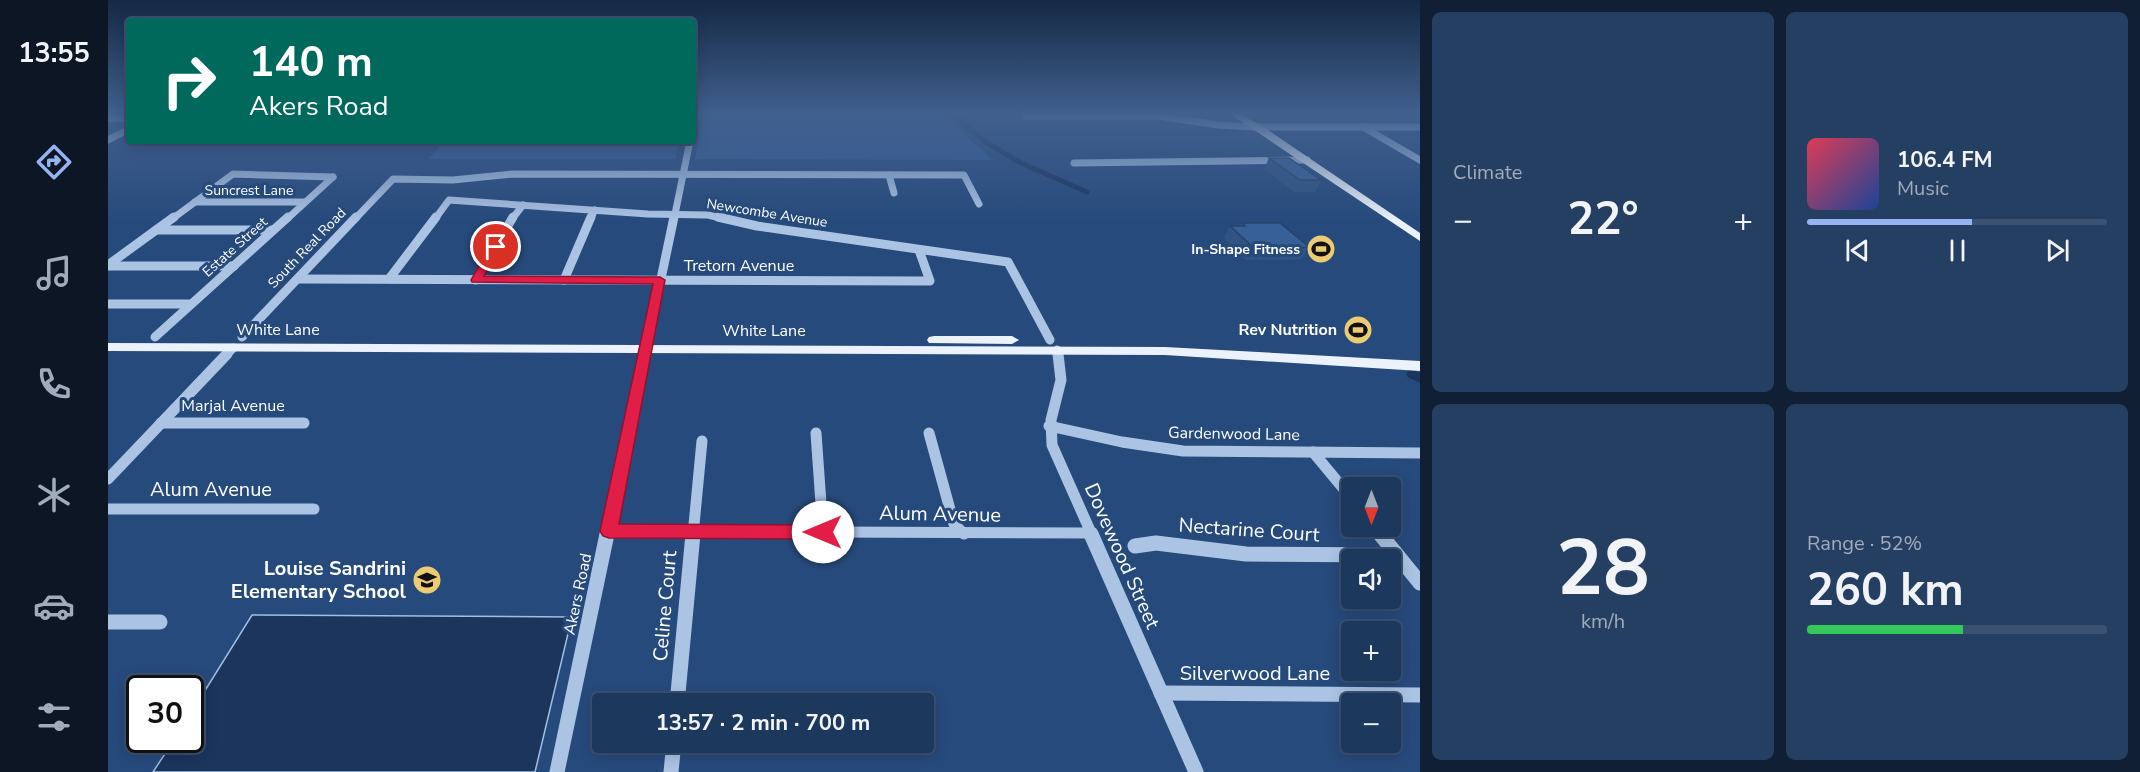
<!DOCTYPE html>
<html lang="en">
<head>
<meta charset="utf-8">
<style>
	body { margin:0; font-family:"Nunito Sans",sans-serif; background:#253f63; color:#f1f3f6; height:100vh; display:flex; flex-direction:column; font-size:22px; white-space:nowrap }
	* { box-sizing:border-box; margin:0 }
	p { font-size:20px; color:#a0acbc }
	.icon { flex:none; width:33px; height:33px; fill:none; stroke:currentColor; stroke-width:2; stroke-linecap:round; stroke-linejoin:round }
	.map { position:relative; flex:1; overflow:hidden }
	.sheet { display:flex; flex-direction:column; gap:12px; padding:12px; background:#101f33; width:720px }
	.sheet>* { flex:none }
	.guide { position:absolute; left:18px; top:18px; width:570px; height:126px; border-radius:6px; box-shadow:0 3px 15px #0003,0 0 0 2px #3b5272; background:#00695c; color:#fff; overflow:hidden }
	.needle { width:39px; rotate:180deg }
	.controls { position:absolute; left:1233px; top:477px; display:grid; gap:12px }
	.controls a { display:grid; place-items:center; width:60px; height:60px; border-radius:6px; background:#1d385d; box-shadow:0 3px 15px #0003,0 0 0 2px #3b5272; font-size:30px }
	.speed { position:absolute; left:18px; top:675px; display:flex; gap:12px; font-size:30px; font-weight:700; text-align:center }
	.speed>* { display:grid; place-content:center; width:78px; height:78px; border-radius:50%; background:#1d385d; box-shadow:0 3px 15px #0003,0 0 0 2px #3b5272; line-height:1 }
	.speed .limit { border:3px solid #111; border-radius:9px; background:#fff; color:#111 }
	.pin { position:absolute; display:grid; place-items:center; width:51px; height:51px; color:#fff; margin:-26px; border:3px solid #fff; border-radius:50%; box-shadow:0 2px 6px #0007 }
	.me { position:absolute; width:66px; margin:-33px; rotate:270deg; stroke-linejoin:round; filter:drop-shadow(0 0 4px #0008) }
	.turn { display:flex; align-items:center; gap:21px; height:126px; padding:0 24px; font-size:27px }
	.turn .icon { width:78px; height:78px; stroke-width:2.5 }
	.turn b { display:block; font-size:42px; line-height:51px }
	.big { font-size:45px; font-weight:700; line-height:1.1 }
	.sheet .widget { flex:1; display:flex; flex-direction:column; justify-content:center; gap:9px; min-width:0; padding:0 21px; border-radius:9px; background:#253f63 }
	.sheet .dial { align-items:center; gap:0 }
	.dial b { font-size:78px; line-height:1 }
	.song { display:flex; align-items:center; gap:18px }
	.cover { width:72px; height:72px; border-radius:9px; background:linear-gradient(135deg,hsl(350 70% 55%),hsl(220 70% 35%)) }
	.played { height:6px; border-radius:3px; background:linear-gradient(90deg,#95b2f1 55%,#3b5272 55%) }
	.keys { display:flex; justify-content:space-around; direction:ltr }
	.heat { display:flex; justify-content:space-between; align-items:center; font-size:33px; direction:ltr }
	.charge { height:9px; border-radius:4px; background:linear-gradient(90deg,#34c759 52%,#3b5272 0) }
	.sheet .tiles { flex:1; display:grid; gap:12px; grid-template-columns:repeat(2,1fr) }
	.trip { position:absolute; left:484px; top:693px; width:342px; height:60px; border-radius:6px; background:#1d385d; box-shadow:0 3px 15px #0003,0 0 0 2px #3b5272; font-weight:700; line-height:60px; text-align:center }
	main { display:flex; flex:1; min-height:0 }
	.tabs { display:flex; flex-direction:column; width:108px; justify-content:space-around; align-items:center; background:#0c1625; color:#a0acbc }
	.tabs .icon { width:42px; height:42px }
	.tabs .current { color:#95b2f1 }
	.tabs b { font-size:27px; color:#f1f3f6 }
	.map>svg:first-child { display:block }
	.green { fill:#325b93 }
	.water { fill:#1b355d; stroke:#a1bee4; stroke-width:1.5 }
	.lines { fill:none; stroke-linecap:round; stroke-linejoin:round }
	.canal-far1 { stroke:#1b355d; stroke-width:5 }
	.canal { stroke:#1b355d; stroke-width:9 }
	.minor-far3 { stroke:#acc4e4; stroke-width:7 }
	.minor-far2 { stroke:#acc4e4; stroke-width:9 }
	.minor-far1 { stroke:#acc4e4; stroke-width:11 }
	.minor { stroke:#acc4e4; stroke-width:15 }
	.major { fill:#ecf2fc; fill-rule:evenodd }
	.wall { fill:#305383 }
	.building { fill:#386098; stroke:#27436a; stroke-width:1.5 }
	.route { fill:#e11d48; stroke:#92132f; stroke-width:1.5 }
	.labels { text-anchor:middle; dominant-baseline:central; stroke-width:6; stroke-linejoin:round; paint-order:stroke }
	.far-street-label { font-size:14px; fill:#fff; stroke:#274a7c }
	.far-poi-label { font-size:14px; font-weight:bold; fill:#fff; stroke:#274a7c; text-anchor:end }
	.street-label { font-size:16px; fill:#fff; stroke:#274a7c }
	.poi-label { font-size:16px; font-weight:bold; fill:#fff; stroke:#274a7c; text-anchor:end }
	.near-street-label { font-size:20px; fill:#fff; stroke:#274a7c }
	.near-poi-label { font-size:20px; font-weight:bold; fill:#fff; stroke:#274a7c; text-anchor:end }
</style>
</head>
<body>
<main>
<nav class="tabs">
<b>13:55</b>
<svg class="icon current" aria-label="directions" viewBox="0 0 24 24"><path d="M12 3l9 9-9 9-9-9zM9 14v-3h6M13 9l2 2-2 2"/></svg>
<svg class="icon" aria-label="music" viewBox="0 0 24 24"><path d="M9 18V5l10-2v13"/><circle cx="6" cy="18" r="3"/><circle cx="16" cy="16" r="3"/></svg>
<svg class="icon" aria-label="phone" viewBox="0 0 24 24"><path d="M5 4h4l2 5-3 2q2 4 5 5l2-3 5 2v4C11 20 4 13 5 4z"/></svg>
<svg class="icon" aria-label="climate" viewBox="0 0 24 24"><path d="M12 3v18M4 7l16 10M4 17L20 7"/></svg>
<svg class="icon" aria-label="car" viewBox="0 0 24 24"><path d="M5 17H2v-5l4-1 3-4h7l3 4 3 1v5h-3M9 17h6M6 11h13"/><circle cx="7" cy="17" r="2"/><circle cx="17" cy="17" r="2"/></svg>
<svg class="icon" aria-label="filters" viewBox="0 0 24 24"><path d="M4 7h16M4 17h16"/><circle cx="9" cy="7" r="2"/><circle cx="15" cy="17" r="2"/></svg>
</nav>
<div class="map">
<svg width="1312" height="772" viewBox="0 0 1312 772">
	<rect width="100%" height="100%" fill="#274a7c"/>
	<g class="green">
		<polygon points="594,114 834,114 885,160 587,159"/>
		<polygon points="337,141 571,141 567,159 320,159"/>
	</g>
	<polygon class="water" points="144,615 464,617 427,772 45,772 66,740 82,740 83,713"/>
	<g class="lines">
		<polyline class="canal-far1" points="844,114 879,143 913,163 979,192"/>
		<polyline class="canal" points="1303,374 1312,378"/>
		<g class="minor-far3">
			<polyline points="917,116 1050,116 1111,125 1145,127 1312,127"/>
			<polyline points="0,118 21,118"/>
			<polyline points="1255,127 1312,160"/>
			<polyline points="585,128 588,114"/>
			<polyline points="0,140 21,129"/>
			<polyline points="966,163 1199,160"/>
			<polyline points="781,175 786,193"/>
			<polyline points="87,202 196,202"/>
			<polyline points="64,219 125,174 225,177"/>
			<polyline points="179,219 225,177"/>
			<polyline points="247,219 285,179 345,180 404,174 856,175 871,204"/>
			<polyline points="327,219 341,200 540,214 600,215 617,219"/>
			<polyline points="404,219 415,205"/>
			<polyline points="482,219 487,210"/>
			<polyline points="566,219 582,141"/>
		</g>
		<g class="minor-far2">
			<polyline points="610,217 649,226 900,262 942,340"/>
			<polyline points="48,230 165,230"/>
			<polyline points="0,265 66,217"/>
			<polyline points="0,266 126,266"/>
			<polyline points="191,279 822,281 811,250"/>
			<polyline points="281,279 328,217"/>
			<polyline points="368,280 405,217"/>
			<polyline points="456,280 483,217"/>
			<polyline points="0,304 83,304"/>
			<polyline points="47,337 180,217"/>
			<polyline points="134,337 248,217"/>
			<polyline points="949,350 950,355"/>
			<polyline points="118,355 125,348"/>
			<polyline points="537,355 566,217"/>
		</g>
		<g class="minor-far1">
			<polyline points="950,354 953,380 943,420 944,445 984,535"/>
			<polyline points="53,423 196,423"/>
			<polyline points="941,426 1014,442 1075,451 1312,453"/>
			<polyline points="708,433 715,532"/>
			<polyline points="821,433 846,524 856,534"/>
			<polyline points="1205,452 1244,499"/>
			<polyline points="0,479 119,354"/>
			<polyline points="0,509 206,509"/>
			<polyline points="1266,526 1274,535"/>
			<polyline points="501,531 983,533"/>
			<polyline points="499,535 537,354"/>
			<polyline points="585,535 594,441"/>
		</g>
		<g class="minor">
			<polyline points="983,534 1088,772"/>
			<polyline points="1272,534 1312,583"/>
			<polyline points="1027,546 1048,543 1138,554 1289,555"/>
			<polyline points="0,622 52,622"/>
			<polyline points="1053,693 1312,695"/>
			<polyline points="569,704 585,534"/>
			<polyline points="449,772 499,534"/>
			<polyline points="563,772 566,742"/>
		</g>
		<g class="major">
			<polygon points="1122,114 1132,114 1157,128 1312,233 1312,241"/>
			<polygon points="826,336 904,336 911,340 904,344 821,343 819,340 821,337"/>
			<polygon points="0,343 1057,347 1312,361 1312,371 1057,355 0,351"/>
		</g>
	</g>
	<g class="wall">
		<polygon points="1161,158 1213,180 1207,192 1186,192 1156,169"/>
		<polygon points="1134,223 1201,247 1194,259 1182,260 1138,260 1116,238 1122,226 1132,226"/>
	</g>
	<g class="building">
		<polygon points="1161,158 1181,158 1213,180 1192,180"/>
		<polygon points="1134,223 1172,223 1201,247 1189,248 1145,247 1122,226 1137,226"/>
	</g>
	<linearGradient id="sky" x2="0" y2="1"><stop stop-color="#152944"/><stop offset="0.51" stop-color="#41608e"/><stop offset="1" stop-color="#41608e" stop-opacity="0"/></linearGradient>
	<rect width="1312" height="222" fill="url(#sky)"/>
	<polygon class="route" points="388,244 393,247 376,276 552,277 557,280 511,524 715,525 721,527 724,532 721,537 715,539 501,538 495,536 492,531 545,284 364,282 363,280 382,247"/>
	<defs>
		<g id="stadium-disc" transform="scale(1.5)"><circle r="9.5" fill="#eccc72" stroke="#274a7c"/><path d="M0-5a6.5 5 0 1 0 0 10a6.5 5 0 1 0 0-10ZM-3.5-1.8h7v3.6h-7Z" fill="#111"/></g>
		<g id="school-disc" transform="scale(1.5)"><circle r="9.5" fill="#eccc72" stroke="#274a7c"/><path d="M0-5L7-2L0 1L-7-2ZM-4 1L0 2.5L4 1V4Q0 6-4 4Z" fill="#111"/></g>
	</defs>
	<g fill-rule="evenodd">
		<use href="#stadium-disc" x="1213" y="249"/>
		<use href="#stadium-disc" x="1250" y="330"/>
		<use href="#school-disc" x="319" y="580"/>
	</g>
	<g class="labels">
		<g class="far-street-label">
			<text x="141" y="190">Suncrest Lane</text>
			<text transform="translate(659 213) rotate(9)">Newcombe Avenue</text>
			<text transform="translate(127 247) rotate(-42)">Estate Street</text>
			<text transform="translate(199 248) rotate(-46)">South Real Road</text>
		</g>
		<g class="far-poi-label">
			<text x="1192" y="249">In-Shape Fitness</text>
		</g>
		<g class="street-label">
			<text x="631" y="266">Tretorn Avenue</text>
			<text x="170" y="330">White Lane</text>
			<text x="656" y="331">White Lane</text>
			<text x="125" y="406">Marjal Avenue</text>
			<text transform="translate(1126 434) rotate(1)">Gardenwood Lane</text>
			<text transform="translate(470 594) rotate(-78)">Akers Road</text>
		</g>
		<g class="poi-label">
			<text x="1229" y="330">Rev Nutrition</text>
		</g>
		<g class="near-street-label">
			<text x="103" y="489">Alum Avenue</text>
			<text transform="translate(832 514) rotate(1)">Alum Avenue</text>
			<text transform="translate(1141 530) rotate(4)">Nectarine Court</text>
			<text transform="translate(1014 556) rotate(66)">Dovewood Street</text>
			<text transform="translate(557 606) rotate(-85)">Celine Court</text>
			<text x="1147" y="673">Silverwood Lane</text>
		</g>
		<g class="near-poi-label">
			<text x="298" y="568">Louise Sandrini<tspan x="298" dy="23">Elementary School</tspan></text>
		</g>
	</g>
</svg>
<div class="controls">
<a><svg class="needle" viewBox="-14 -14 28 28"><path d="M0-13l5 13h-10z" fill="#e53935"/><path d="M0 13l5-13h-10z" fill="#a0acbc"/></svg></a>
<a><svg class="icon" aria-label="sound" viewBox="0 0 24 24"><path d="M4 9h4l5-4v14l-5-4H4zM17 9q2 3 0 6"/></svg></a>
<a>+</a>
<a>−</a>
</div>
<div class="speed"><div class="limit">30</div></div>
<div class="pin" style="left:388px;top:247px;background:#d93025"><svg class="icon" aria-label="arrive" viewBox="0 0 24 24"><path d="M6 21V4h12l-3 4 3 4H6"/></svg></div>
<svg class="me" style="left:715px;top:532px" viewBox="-20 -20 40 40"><circle r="19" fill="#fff"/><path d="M0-13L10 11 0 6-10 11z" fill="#e11d48"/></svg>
<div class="trip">13:57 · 2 min · 700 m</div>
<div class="guide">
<div class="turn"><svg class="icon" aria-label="right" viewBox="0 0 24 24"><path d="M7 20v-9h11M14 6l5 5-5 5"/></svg><div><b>140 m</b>Akers Road</div></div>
</div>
</div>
<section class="sheet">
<div class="tiles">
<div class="widget"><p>Climate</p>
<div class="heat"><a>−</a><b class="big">22°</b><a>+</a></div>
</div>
<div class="widget">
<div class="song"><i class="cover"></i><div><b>106.4 FM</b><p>Music</p></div></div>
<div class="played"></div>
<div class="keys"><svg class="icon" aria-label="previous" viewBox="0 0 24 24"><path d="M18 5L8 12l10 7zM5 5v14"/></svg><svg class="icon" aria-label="pause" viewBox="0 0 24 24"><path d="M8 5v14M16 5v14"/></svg><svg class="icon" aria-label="next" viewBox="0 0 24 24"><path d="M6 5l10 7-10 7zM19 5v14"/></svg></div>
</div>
<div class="widget dial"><b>28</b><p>km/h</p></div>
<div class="widget"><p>Range · 52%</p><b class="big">260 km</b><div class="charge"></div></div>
</div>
</section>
</main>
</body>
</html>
